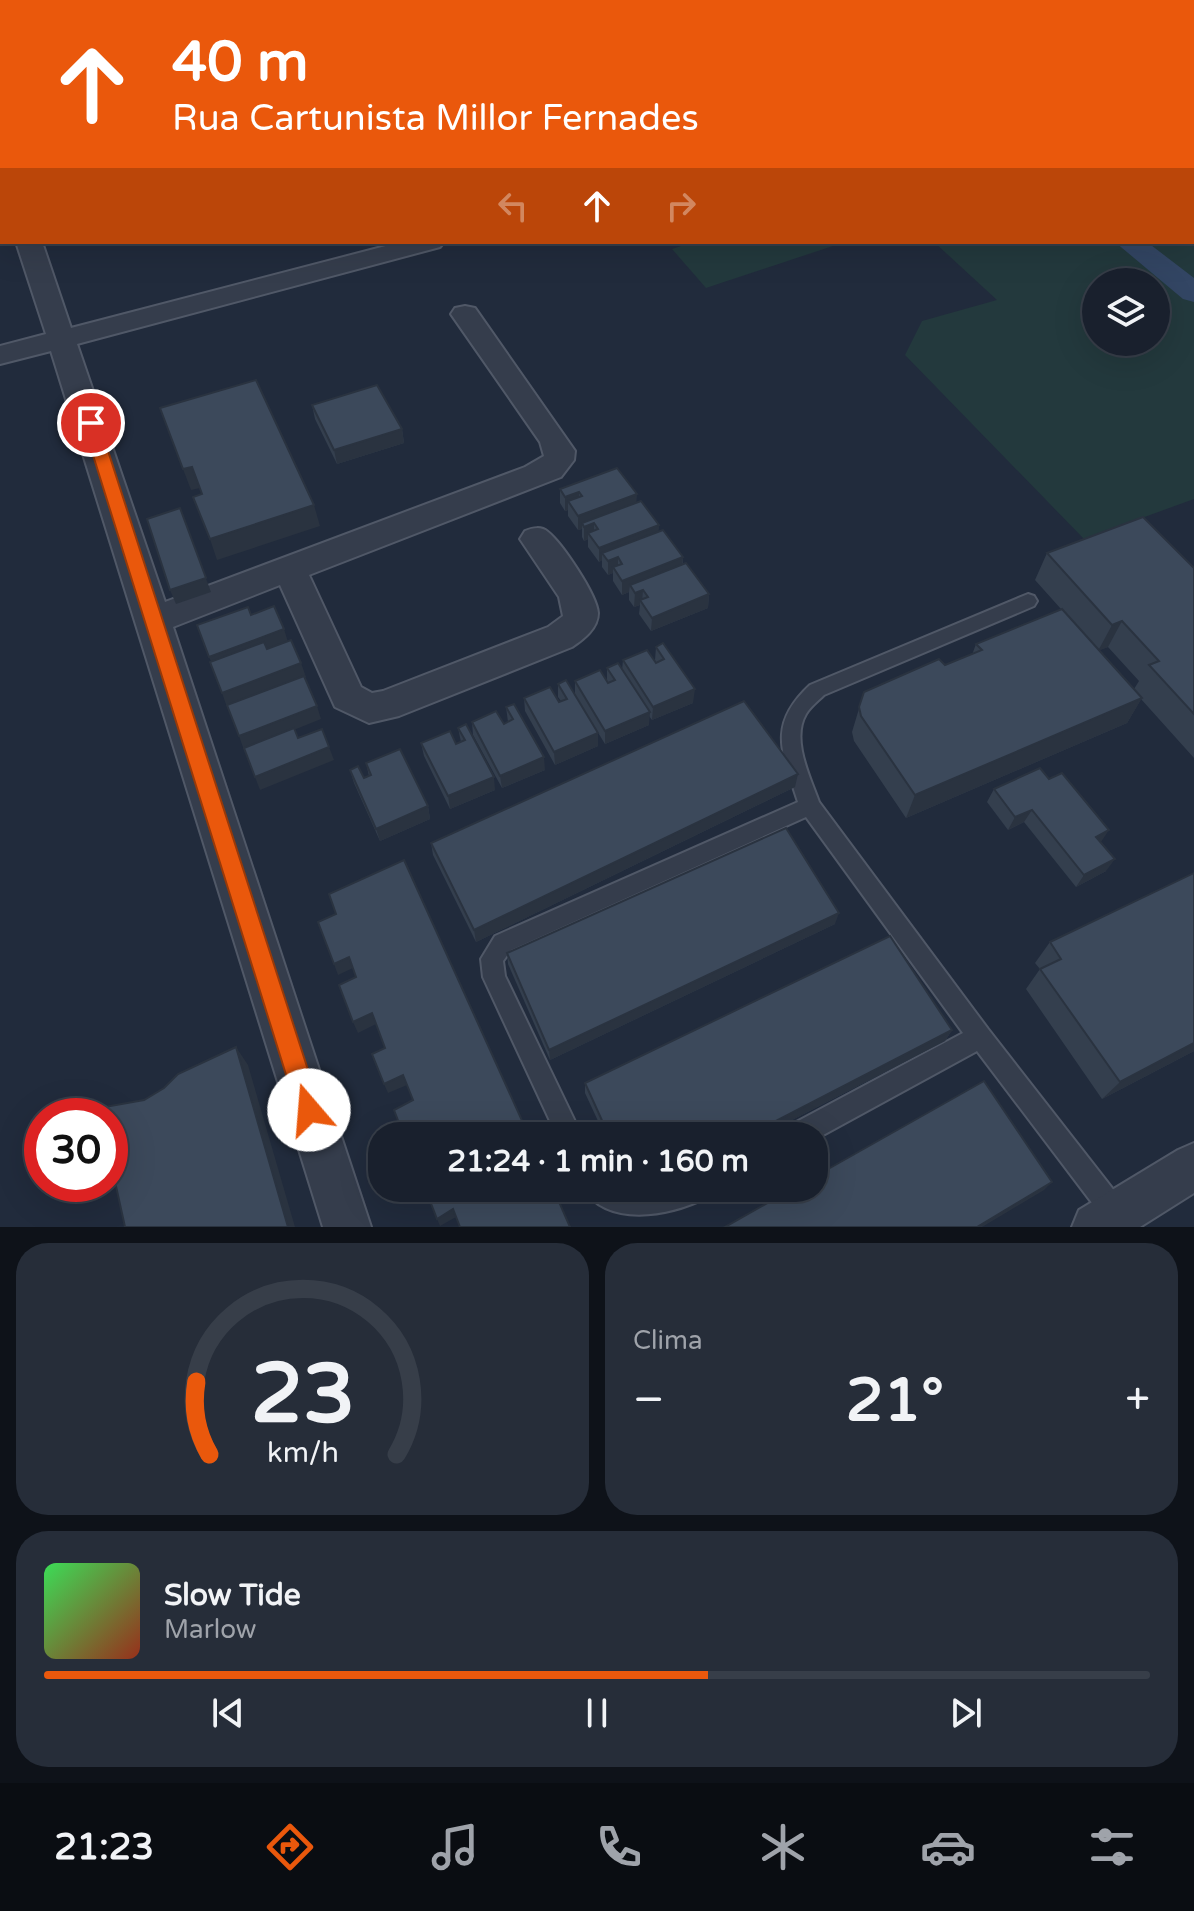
<!DOCTYPE html>
<html lang="pt">
<head>
<meta charset="utf-8">
<style>
	body { margin:0; font-family:"Varela Round",sans-serif; background:#262d39; color:#f1f3f6; height:100vh; display:flex; flex-direction:column; font-size:30px; white-space:nowrap }
	* { box-sizing:border-box; margin:0 }
	p { font-size:26px; color:#9fa3aa }
	.icon { flex:none; width:44px; height:44px; fill:none; stroke:currentColor; stroke-width:2; stroke-linecap:round; stroke-linejoin:round }
	.map { position:relative; height:1227px; overflow:hidden }
	.side { display:flex; flex-direction:column; gap:16px; padding:16px; background:#0e1219; flex:1 }
	.side>* { flex:none }
	.top-card { position:absolute; left:0px; top:0px; width:1194px; height:244px; box-shadow:0 8px 32px #0002,0 0 0 2px #373e49; background:#ea580c; color:#fff; overflow:hidden }
	.controls { position:absolute; left:1082px; top:268px; display:grid; gap:16px }
	.controls a { display:grid; place-items:center; width:88px; height:88px; border-radius:50%; background:#19202d; box-shadow:0 8px 32px #0002,0 0 0 2px #373e49; font-size:40px }
	.speed { position:absolute; left:24px; top:1098px; display:flex; gap:16px; font-size:40px; font-weight:700; text-align:center }
	.speed>* { display:grid; place-content:center; width:104px; height:104px; border-radius:50%; background:#19202d; box-shadow:0 8px 32px #0002,0 0 0 2px #373e49; line-height:1 }
	.speed .limit { border:12px solid #d22; background:#fff; color:#111 }
	.pin { position:absolute; display:grid; place-items:center; width:68px; height:68px; color:#fff; margin:-34px; border:4px solid #fff; border-radius:50%; box-shadow:0 2px 8px #0007 }
	.me { position:absolute; width:88px; margin:-44px; rotate:342deg; stroke-linejoin:round; filter:drop-shadow(0 0 6px #0008) }
	.turn { display:flex; align-items:center; gap:28px; height:168px; padding:0 40px; font-size:36px }
	.turn .icon { width:104px; height:104px; stroke-width:2.5 }
	.turn b { display:block; font-size:56px; line-height:68px }
	.lanes { display:flex; align-items:center; height:76px; padding:0 40px; background:#0003; justify-content:center; gap:40px; direction:ltr }
	.lanes .off { opacity:.35 }
	.big { font-size:60px; font-weight:700; line-height:1.1 }
	.side .card { flex:1; display:flex; flex-direction:column; justify-content:center; gap:12px; min-width:0; padding:0 28px; border-radius:32px; background:#262d39 }
	.side .dial { align-items:center; gap:0 }
	.dial svg { height:208px; overflow:visible; fill:none; stroke:#373e49; stroke-width:7; stroke-linecap:round; text-anchor:middle }
	.dial text { fill:#f1f3f6; stroke:none }
	.song { display:flex; align-items:center; gap:24px }
	.cover { width:96px; height:96px; border-radius:12px; background:linear-gradient(135deg,hsl(130 70% 55%),hsl(10 70% 35%)) }
	.played { height:8px; border-radius:4px; background:linear-gradient(90deg,#ea580c 60%,#373e49 60%) }
	.keys { display:flex; justify-content:space-around; direction:ltr }
	.heat { display:flex; justify-content:space-between; align-items:center; font-size:44px; direction:ltr }
	.side .tiles { flex:1; display:grid; gap:16px; grid-template-columns:1fr 1fr }
	.card:last-child { grid-column:span 2 }
	.trip { position:absolute; left:368px; top:1122px; width:460px; height:80px; border-radius:32px; background:#19202d; box-shadow:0 8px 32px #0002,0 0 0 2px #373e49; font-weight:700; line-height:80px; text-align:center }
	.tabs { display:flex; height:128px; justify-content:space-around; align-items:center; background:#0a0d12; color:#9fa3aa }
	.tabs .icon { width:56px; height:56px }
	.tabs .selected { color:#ea580c }
	.tabs b { font-size:36px; color:#f1f3f6 }
	.map>svg:first-child { display:block }
	.green { fill:#23393d; fill-rule:evenodd }
	.lines { fill:none; stroke-linecap:round; stroke-linejoin:round }
	.canal { fill:#334664; fill-rule:evenodd }
	.service-casing { stroke:#505867; stroke-width:4 }
	.minor-casing { stroke:#505867; stroke-width:4 }
	.path { stroke:#40565a; stroke-width:3; stroke-dasharray:4 4; stroke-linecap:butt }
	.service { fill:#353d4c; fill-rule:evenodd }
	.minor { fill:#353d4c; fill-rule:evenodd }
	.wall { fill:#343f4e; fill-rule:evenodd }
	.shaded-wall { fill:#2a3340 }
	.building { fill:#3c495b; stroke:#2a3340; stroke-width:2 }
	.route { fill:#ea580c; stroke:#983908; stroke-width:2 }
</style>
</head>
<body>
<div class="map">
<svg width="1194" height="1227" viewBox="0 0 1194 1227">
	<rect width="100%" height="100%" fill="#212b3c"/>
	<g class="green">
		<path d="M678,0H1194V499L1084,539L905,355L922,321L997,300L934,242H1192V2ZM1096,282H1156V342H1096Z"/>
		<polygon points="693,242 845,242 706,288 672,249"/>
	</g>
	<g class="lines">
		<g class="canal">
			<polygon points="813,0 836,0 837,2 814,2"/>
			<polygon points="1115,242 1147,242 1194,278 1194,302 1183,299"/>
		</g>
		<g class="service-casing">
			<g id="service">
				<path d="M1028,594L1034,596L1037,601L1034,606L824,695C818,701 810,707 806,714C791,739 810,777 819,802L988,1029L1126,1206L1130,1215L1126,1224L1119,1227L1108,1224L977,1051L814,1140V1136H784L787,1127L963,1033L806,817L511,950L503,961L505,976L582,1136H557L483,977L481,959L495,936L798,802C782,752 767,725 810,685Z"/>
				<path d="M583,1188H612L629,1198L655,1195L673,1188H711L708,1197C668,1217 607,1227 583,1188Z"/>
			</g>
		</g>
		<g class="minor-casing">
			<g id="minor">
				<rect x="0" y="153" width="2" height="20"/>
				<path d="M16,242H42L71,328L401,242H444L440,247L77,344L165,602L525,467L544,456L540,442L451,314L455,308L465,306L475,308L575,451L574,460L561,477L309,575L361,687L372,693L383,691L548,627L563,616L559,597L520,539L525,531C533,528 541,526 548,532C562,543 597,595 598,613C598,628 584,639 572,647L399,716L369,723L335,707L280,585L173,627L371,1227H323L51,351L0,364V346L46,334Z"/>
				<polygon points="1194,1143 1194,1193 1140,1227 1072,1227 1079,1210 1178,1150"/>
			</g>
		</g>
		<polyline class="path" points="1129,0 1132,2"/>
		<use href="#service" class="service"/>
		<use href="#minor" class="minor"/>
	</g>
	<g class="wall">
		<polygon points="312,405 402,429 404,443 337,464 315,419"/>
		<polygon points="560,489 636,503 659,525 658,531 683,557 683,565 709,594 708,608 651,631 639,614 640,605 634,607 629,600 629,592 622,595 613,581 613,573 608,575 602,567 602,560 599,562 588,547 588,539 584,541 582,537 582,529 578,530 568,516 568,510 565,511 560,503"/>
		<path d="M1047,553L1194,568V758L1141,699L1127,723L906,818L854,741L852,732L864,692L945,665L972,655L976,644L1061,609L1035,580ZM1108,647L1139,681L1134,689L1099,650Z"/>
		<polygon points="656,647 693,703 652,720 649,716 649,725 605,744 575,695 575,681 607,681 607,668 622,670 623,660 656,663 655,660"/>
		<polygon points="558,684 598,746 555,765 525,711 524,698 561,701 558,697"/>
		<polygon points="506,707 545,770 502,788 473,735 472,722 504,724 508,722"/>
		<polygon points="458,728 495,790 450,809 424,756 421,743 456,744 461,742"/>
		<polygon points="366,763 428,806 430,819 380,841 354,783 350,770 364,778 369,776"/>
		<polygon points="795,787 476,942 433,855 431,843"/>
		<polygon points="994,789 1101,842 1106,871 1076,887 1024,822 1008,830 987,802"/>
		<polygon points="835,924 550,1060 508,964 507,953"/>
		<polygon points="1050,942 1194,1051 1102,1099 1026,989 1040,969 1035,963"/>
		<polygon points="952,1030 945,1041 761,1136 605,1136 585,1093 585,1083"/>
		<polygon points="628,1188 660,1188 634,1201"/>
	</g>
	<g class="shaded-wall">
		<polygon points="402,429 404,443 337,464 334,450"/>
		<polygon points="192,467 200,488 191,490 183,469"/>
		<polygon points="579,492 579,506 568,501 568,510 565,511 565,497"/>
		<polygon points="637,494 636,509 594,524 594,537 588,533 588,539 584,541 584,527 582,523 582,529 578,530 578,516"/>
		<polygon points="314,505 320,526 217,560 210,539"/>
		<polygon points="180,508 211,592 176,604 170,590"/>
		<polygon points="659,525 658,539 602,553 602,560 599,562 599,548"/>
		<polygon points="618,557 618,572 613,567 613,573 608,575 608,561"/>
		<polygon points="683,557 682,571 630,585 629,592 622,595 622,581"/>
		<polygon points="643,590 642,603 640,600 640,605 634,607 635,593"/>
		<polygon points="709,594 708,608 651,631 652,618"/>
		<polygon points="1122,621 1108,647 1098,651 1112,625"/>
		<polygon points="284,629 288,642 215,670 209,657"/>
		<polygon points="301,663 306,677 227,707 222,693"/>
		<polygon points="695,689 693,703 652,720 653,707"/>
		<polygon points="1142,698 1127,723 906,818 915,795"/>
		<polygon points="317,706 321,719 244,750 239,736"/>
		<polygon points="650,712 649,725 605,744 605,731"/>
		<polygon points="598,733 598,746 555,765 554,752"/>
		<polygon points="329,747 334,760 260,790 255,777"/>
		<polygon points="544,757 545,770 502,788 500,776"/>
		<polygon points="798,774 795,787 476,942 474,930"/>
		<polygon points="494,777 495,790 450,809 448,796"/>
		<polygon points="428,806 430,819 380,841 376,829"/>
		<polygon points="1032,810 1024,822 1008,830 1015,817"/>
		<polygon points="1109,830 1101,842 1096,837"/>
		<polygon points="1115,859 1106,871 1076,887 1084,875"/>
		<polygon points="839,913 835,924 550,1060 549,1050"/>
		<polygon points="349,957 353,968 338,975 334,964"/>
		<polygon points="372,1013 376,1024 358,1033 353,1022"/>
		<polygon points="952,1030 945,1041 761,1136 747,1136"/>
		<polygon points="1194,1043 1194,1051 1102,1099 1120,1082"/>
		<polygon points="236,1047 248,1065 295,1227 288,1227"/>
		<polygon points="403,1075 407,1085 388,1093 384,1084"/>
		<polygon points="1052,1182 1044,1190 982,1227 977,1227"/>
		<polygon points="646,1188 660,1188 634,1201 635,1194"/>
		<polygon points="453,1209 456,1217 440,1226 437,1219"/>
	</g>
	<g class="building">
		<polygon points="256,380 314,505 210,539 193,497 202,494 192,467 183,469 160,408"/>
		<polygon points="377,385 402,429 334,450 312,405"/>
		<polygon points="617,468 637,494 578,516 568,501 582,496 579,492 565,497 560,489"/>
		<polygon points="641,501 659,525 599,548 588,533 598,529 594,523 584,527 582,523"/>
		<polygon points="180,508 206,578 170,590 147,519"/>
		<polygon points="1143,517 1194,568 1194,714 1149,665 1159,661 1122,621 1112,625 1047,553"/>
		<polygon points="663,530 683,557 622,581 613,567 622,564 618,557 608,561 602,553"/>
		<polygon points="686,563 709,594 652,618 640,600 648,597 643,590 635,593 630,585"/>
		<polygon points="274,606 284,629 209,657 197,625 248,607 251,615"/>
		<polygon points="1062,609 1142,698 915,795 861,716 859,707 864,692 939,659 945,665 982,650 976,644"/>
		<polygon points="291,640 301,663 222,693 210,662 264,642 267,649"/>
		<polygon points="663,643 695,689 653,707 623,660 647,650 656,663 664,659 656,647"/>
		<polygon points="618,663 650,712 605,731 575,681 600,670 608,683 615,680 607,668"/>
		<polygon points="304,676 317,706 239,736 227,705"/>
		<polygon points="566,680 598,733 554,752 524,698 550,687 559,702 567,699 558,684"/>
		<polygon points="744,701 798,774 474,930 431,843"/>
		<polygon points="514,704 544,757 500,776 472,722 496,711 504,724 513,719 506,707"/>
		<polygon points="466,724 494,777 448,796 421,743 450,731 456,744 465,740 458,728"/>
		<polygon points="294,728 298,738 322,729 329,747 255,777 244,748"/>
		<polygon points="400,749 428,806 376,829 350,770 358,766 364,778 371,775 366,763"/>
		<polygon points="1040,768 1049,779 1062,773 1109,830 1096,837 1115,859 1084,875 1032,810 1015,817 994,789"/>
		<polygon points="786,828 839,913 549,1050 507,953"/>
		<polygon points="404,860 529,1136 404,1136 394,1110 413,1100 403,1075 384,1084 372,1054 385,1048 372,1013 353,1022 339,985 356,977 349,957 334,964 318,922 336,914 329,894"/>
		<polygon points="1194,873 1194,1043 1120,1082 1040,969 1061,959 1050,942"/>
		<polygon points="890,936 952,1030 747,1136 609,1136 585,1083"/>
		<polygon points="236,1047 288,1227 125,1227 110,1159 110,1116 101,1116 99,1108 144,1100 164,1088 178,1074"/>
		<polygon points="984,1081 1052,1182 977,1227 725,1227 794,1188 814,1188 814,1177"/>
		<polygon points="425,1188 553,1188 570,1227 460,1227 453,1209 437,1219"/>
		<polygon points="633,1188 646,1188 635,1194"/>
	</g>
	<polygon class="route" points="91,418 99,423 321,1110 318,1119 309,1123 301,1119 297,1110 83,423"/>
</svg>
<div class="controls">
<a><svg class="icon" aria-label="layers" viewBox="0 0 24 24"><path d="M12 4l9 5-9 5-9-5zM3 14l9 5 9-5"/></svg></a>
</div>
<div class="speed"><div class="limit">30</div></div>
<div class="pin" style="left:91px;top:423px;background:#d93025"><svg class="icon" aria-label="arrive" viewBox="0 0 24 24"><path d="M6 21V4h12l-3 4 3 4H6"/></svg></div>
<svg class="me" style="left:309px;top:1110px" viewBox="-20 -20 40 40"><circle r="19" fill="#fff"/><path d="M0-13L10 11 0 6-10 11z" fill="#ea580c"/></svg>
<div class="trip">21:24 · 1 min · 160 m</div>
<div class="top-card">
<div class="turn"><svg class="icon" aria-label="ahead" viewBox="0 0 24 24"><path d="M12 20V5M6 11l6-6 6 6"/></svg><div><b>40 m</b>Rua Cartunista Millor Fernades</div></div>
<div class="lanes"><svg class="icon off" aria-label="left" viewBox="0 0 24 24"><path d="M17 20v-9H6M10 6l-5 5 5 5"/></svg><svg class="icon" aria-label="ahead" viewBox="0 0 24 24"><path d="M12 20V5M6 11l6-6 6 6"/></svg><svg class="icon off" aria-label="right" viewBox="0 0 24 24"><path d="M7 20v-9h11M14 6l5 5-5 5"/></svg></div>
</div>
</div>
<section class="side">
<div class="tiles">
<div class="card dial"><svg viewBox="0 0 100 80">
<path d="M14 69A42 42 0 1 1 86 69"/>
<path d="M14 69A42 42 0 0 1 9 41" stroke="#ea580c"/>
<text x="50" y="56" font-size="32" font-weight="700">23</text>
<text x="50" y="72" font-size="11">km/h</text>
</svg></div>
<div class="card"><p>Clima</p>
<div class="heat"><a>−</a><b class="big">21°</b><a>+</a></div>
</div>
<div class="card">
<div class="song"><i class="cover"></i><div><b>Slow Tide</b><p>Marlow</p></div></div>
<div class="played"></div>
<div class="keys"><svg class="icon" aria-label="previous" viewBox="0 0 24 24"><path d="M18 5L8 12l10 7zM5 5v14"/></svg><svg class="icon" aria-label="pause" viewBox="0 0 24 24"><path d="M8 5v14M16 5v14"/></svg><svg class="icon" aria-label="next" viewBox="0 0 24 24"><path d="M6 5l10 7-10 7zM19 5v14"/></svg></div>
</div>
</div>
</section>
<nav class="tabs">
<b>21:23</b>
<svg class="icon selected" aria-label="directions" viewBox="0 0 24 24"><path d="M12 3l9 9-9 9-9-9zM9 14v-3h6M13 9l2 2-2 2"/></svg>
<svg class="icon" aria-label="music" viewBox="0 0 24 24"><path d="M9 18V5l10-2v13"/><circle cx="6" cy="18" r="3"/><circle cx="16" cy="16" r="3"/></svg>
<svg class="icon" aria-label="phone" viewBox="0 0 24 24"><path d="M5 4h4l2 5-3 2q2 4 5 5l2-3 5 2v4C11 20 4 13 5 4z"/></svg>
<svg class="icon" aria-label="climate" viewBox="0 0 24 24"><path d="M12 3v18M4 7l16 10M4 17L20 7"/></svg>
<svg class="icon" aria-label="car" viewBox="0 0 24 24"><path d="M5 17H2v-5l4-1 3-4h7l3 4 3 1v5h-3M9 17h6M6 11h13"/><circle cx="7" cy="17" r="2"/><circle cx="17" cy="17" r="2"/></svg>
<svg class="icon" aria-label="filters" viewBox="0 0 24 24"><path d="M4 7h16M4 17h16"/><circle cx="9" cy="7" r="2"/><circle cx="15" cy="17" r="2"/></svg>
</nav>
</body>
</html>
